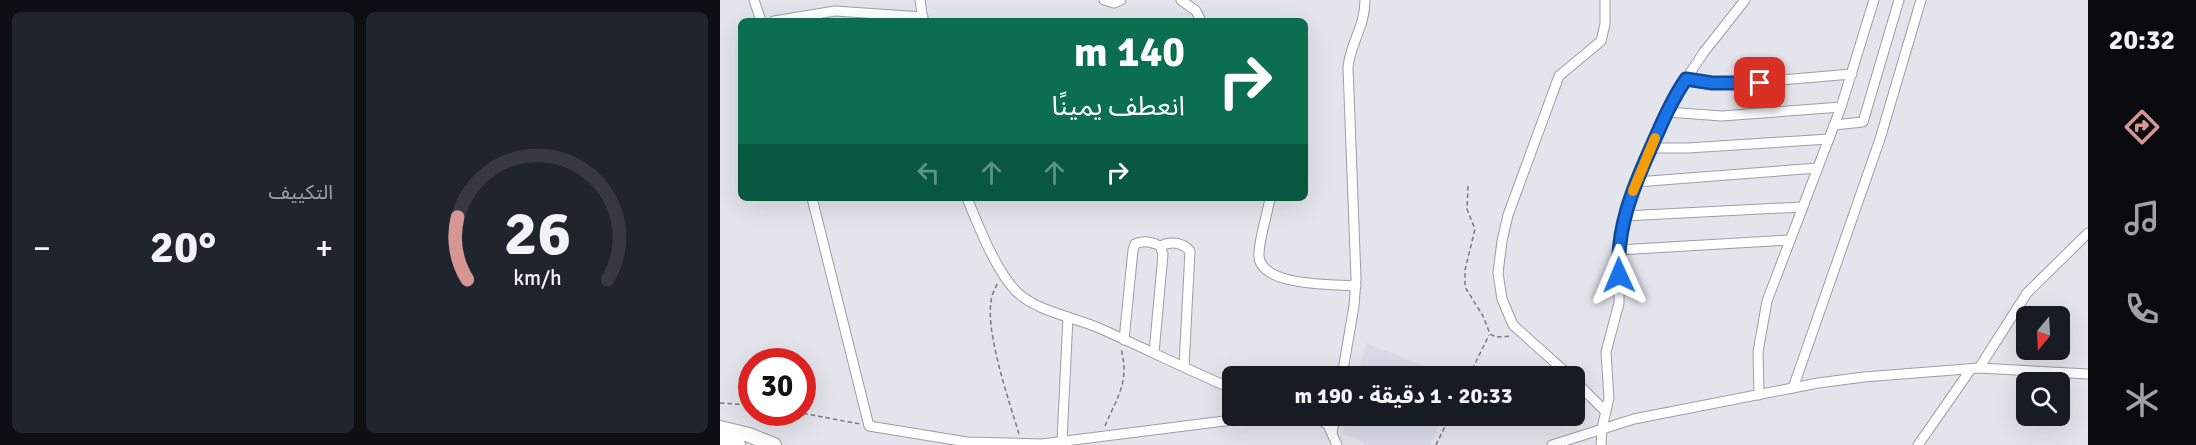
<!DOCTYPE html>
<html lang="ar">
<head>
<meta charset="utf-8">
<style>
	body { margin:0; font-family:Signika,"Noto Sans Arabic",sans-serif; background:#20242c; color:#f1f3f6; direction:rtl; height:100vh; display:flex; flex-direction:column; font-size:22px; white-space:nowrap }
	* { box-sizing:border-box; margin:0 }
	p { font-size:20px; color:#9ea1a6 }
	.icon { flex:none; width:33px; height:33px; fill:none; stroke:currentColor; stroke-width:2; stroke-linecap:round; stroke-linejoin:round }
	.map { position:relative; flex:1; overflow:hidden; direction:ltr }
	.side { display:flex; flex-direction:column; gap:12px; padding:12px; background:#0d0f14; width:720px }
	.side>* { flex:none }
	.top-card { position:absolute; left:18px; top:18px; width:570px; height:183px; border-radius:9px; box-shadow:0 6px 24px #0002; direction:rtl; background:#0b6e4f; color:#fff; overflow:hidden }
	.needle { width:39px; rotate:198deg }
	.fabs { position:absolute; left:1296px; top:306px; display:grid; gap:12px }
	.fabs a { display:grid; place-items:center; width:54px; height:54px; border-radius:9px; background:#171b24; box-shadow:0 6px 24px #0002; font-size:30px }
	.speed { position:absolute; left:18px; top:348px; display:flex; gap:12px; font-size:30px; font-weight:700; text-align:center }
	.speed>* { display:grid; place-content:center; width:78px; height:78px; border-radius:50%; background:#171b24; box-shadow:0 6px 24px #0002; line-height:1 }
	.speed .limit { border:9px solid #d22; background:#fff; color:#111 }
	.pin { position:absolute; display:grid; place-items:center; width:51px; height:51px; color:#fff; margin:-26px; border-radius:12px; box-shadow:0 3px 9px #0006 }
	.me { position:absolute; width:66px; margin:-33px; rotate:359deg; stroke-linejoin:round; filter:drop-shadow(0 0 4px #0008) }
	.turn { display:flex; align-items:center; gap:21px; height:126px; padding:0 24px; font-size:27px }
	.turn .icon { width:78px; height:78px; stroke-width:2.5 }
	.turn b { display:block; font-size:42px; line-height:51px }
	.lanes { display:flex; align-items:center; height:57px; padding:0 24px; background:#0003; justify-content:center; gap:30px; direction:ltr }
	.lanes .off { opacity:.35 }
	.big { font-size:45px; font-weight:700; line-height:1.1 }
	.side .card { flex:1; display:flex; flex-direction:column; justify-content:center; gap:9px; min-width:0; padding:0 21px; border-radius:9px; background:#20242c }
	.side .dial { align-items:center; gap:0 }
	.dial svg { height:156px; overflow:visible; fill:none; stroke:#363941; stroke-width:7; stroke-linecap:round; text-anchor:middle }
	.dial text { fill:#f1f3f6; stroke:none }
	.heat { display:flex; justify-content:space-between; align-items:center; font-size:33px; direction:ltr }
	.side .tiles { flex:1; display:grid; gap:12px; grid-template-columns:repeat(2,1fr) }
	.trip { position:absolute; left:502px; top:366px; width:363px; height:60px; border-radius:9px; background:#171b24; box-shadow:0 6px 24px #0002; font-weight:700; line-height:60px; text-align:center; direction:rtl }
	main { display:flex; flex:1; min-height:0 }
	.tabs { display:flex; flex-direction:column; width:108px; justify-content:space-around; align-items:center; background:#090b0e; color:#9ea1a6 }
	.tabs .icon { width:42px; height:42px }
	.tabs .active { color:#d69694 }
	.tabs b { font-size:27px; color:#f1f3f6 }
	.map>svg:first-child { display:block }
	.built { fill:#d9dbe9 }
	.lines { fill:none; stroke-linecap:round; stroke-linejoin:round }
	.minor-casing { stroke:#9d9ea5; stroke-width:11 }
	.highway-casing { stroke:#9d9ea5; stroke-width:16 }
	.path { stroke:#79797e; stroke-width:1.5; stroke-dasharray:4.5 3; stroke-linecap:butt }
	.minor { stroke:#fff; stroke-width:9 }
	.highway { stroke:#fff; stroke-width:14 }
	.route-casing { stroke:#114b97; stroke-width:15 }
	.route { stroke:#1a73e8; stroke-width:10 }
	.slow { stroke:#f59e0b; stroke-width:10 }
</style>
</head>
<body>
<main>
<nav class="tabs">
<b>20:32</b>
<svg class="icon active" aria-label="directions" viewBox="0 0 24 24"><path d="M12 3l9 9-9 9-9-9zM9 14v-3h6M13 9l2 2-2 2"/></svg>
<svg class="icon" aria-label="music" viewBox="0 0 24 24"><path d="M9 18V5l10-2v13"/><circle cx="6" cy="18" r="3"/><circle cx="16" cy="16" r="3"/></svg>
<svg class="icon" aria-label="phone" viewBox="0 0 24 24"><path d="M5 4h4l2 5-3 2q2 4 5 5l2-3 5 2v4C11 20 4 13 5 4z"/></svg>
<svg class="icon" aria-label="climate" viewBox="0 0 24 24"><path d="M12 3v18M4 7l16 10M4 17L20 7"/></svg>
</nav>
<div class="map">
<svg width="1368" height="445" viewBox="0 0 1368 445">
	<rect width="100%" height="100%" fill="#e4e5ec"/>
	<g class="built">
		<polygon points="646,343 731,376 637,376"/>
		<polygon points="627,416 723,416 710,445 644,445 644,442 623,434"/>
	</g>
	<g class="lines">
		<g class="minor-casing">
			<g id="minor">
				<polyline points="34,0 41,21"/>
				<polyline points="200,0 203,21"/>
				<polyline points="384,0 394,3 401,0"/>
				<polyline points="461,0 476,11 481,21"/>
				<polyline points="54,21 115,11 203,17"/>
				<polyline points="966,79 1012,84 1132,74"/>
				<polyline points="947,112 1002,116 1121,107"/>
				<polyline points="1114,125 1143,122 1179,0"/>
				<polyline points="931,148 968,148 1109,139"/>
				<polyline points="916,182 1098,168"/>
				<polyline points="92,198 149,426 247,442 322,444 544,416"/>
				<path d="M247,198C258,225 276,271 296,291C315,311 354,317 379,328C424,348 468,370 513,389"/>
				<path d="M550,198C547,216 540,235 539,253C536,287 613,284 636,286"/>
				<polyline points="904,216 1082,207"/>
				<path d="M440,246C451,241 462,242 470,251L464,366"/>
				<polyline points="898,250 1070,240"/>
				<path d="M404,340L413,250L415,244C423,240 432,242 440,246L443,254L434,353"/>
				<polyline points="1259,368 1307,293 1368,233"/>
				<path d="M622,376L634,306L636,279L628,67C631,41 645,27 645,0"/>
				<polyline points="850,376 793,325 782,299 778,273 782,241 788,215 839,76 881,41 885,24 885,0"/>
				<polyline points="855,381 885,411"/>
				<polyline points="1073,388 1160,139 1201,0"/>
				<polyline points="1039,395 1038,352 1047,301 1121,107 1154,0"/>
				<polyline points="595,416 608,425 617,445"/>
				<polyline points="612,433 615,416"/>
				<polyline points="342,441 348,317"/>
				<polyline points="832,445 914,419 1098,383 1144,377 1259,368 1368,374"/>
				<polyline points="881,445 882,428 889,398 886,352 899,303 899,241 907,206 921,169 958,91 984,52 1025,0"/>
				<polyline points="1198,445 1251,369"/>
			</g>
		</g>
		<g class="highway-casing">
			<g id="highway">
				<polyline points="0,428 29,435 54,445"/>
				<polyline points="0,440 18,445"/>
			</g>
		</g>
		<g class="path">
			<polyline points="748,186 747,209 755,229 745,270 745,287 763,316 770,334 776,337 792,336"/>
			<path d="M277,284C275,290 271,295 271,302C266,334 289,401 299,434"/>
			<polyline points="749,376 769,335"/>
			<polyline points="0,403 32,405"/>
			<polyline points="76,412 140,424"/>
			<path d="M385,426C397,397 410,382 401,349"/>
			<polyline points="716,445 730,416"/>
		</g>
		<use href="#minor" class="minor"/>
		<use href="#highway" class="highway"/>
	</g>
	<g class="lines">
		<g class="route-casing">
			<path id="route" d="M899,275C896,230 912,190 930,150C941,125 951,101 966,79L992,83H1040"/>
		</g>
		<use href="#route" class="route"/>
		<polyline class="slow" points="913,191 935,138"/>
	</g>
</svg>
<div class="fabs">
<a><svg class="needle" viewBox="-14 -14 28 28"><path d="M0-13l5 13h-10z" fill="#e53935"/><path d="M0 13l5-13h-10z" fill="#9ea1a6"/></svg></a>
<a><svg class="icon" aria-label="search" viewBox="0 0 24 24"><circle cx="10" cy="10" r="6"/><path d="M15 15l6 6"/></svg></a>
</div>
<div class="speed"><div class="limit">30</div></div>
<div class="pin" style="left:1040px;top:83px;background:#d93025"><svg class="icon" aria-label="arrive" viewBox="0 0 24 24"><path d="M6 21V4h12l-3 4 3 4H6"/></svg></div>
<svg class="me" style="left:899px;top:275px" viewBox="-20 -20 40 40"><path d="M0-17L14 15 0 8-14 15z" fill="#1a73e8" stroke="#fff" stroke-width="4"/></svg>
<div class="trip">20:33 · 1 دقيقة · 190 m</div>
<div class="top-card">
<div class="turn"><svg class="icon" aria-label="right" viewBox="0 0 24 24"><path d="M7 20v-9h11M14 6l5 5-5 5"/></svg><div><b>140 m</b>انعطف يمينًا</div></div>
<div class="lanes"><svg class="icon off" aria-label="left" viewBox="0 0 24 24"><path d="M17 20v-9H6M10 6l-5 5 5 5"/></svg><svg class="icon off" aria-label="ahead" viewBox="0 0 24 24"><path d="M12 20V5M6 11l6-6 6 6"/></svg><svg class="icon off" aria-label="ahead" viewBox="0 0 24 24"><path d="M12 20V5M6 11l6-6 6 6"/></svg><svg class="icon" aria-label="right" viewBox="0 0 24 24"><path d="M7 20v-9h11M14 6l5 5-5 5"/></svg></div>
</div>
</div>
<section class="side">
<div class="tiles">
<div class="card dial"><svg viewBox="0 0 100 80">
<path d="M14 69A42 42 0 1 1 86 69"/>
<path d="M14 69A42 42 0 0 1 9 37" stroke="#d69694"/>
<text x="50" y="56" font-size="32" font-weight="700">26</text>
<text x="50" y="72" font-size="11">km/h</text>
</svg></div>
<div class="card"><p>التكييف</p>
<div class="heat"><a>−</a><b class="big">20°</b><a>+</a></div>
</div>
</div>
</section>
</main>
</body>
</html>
